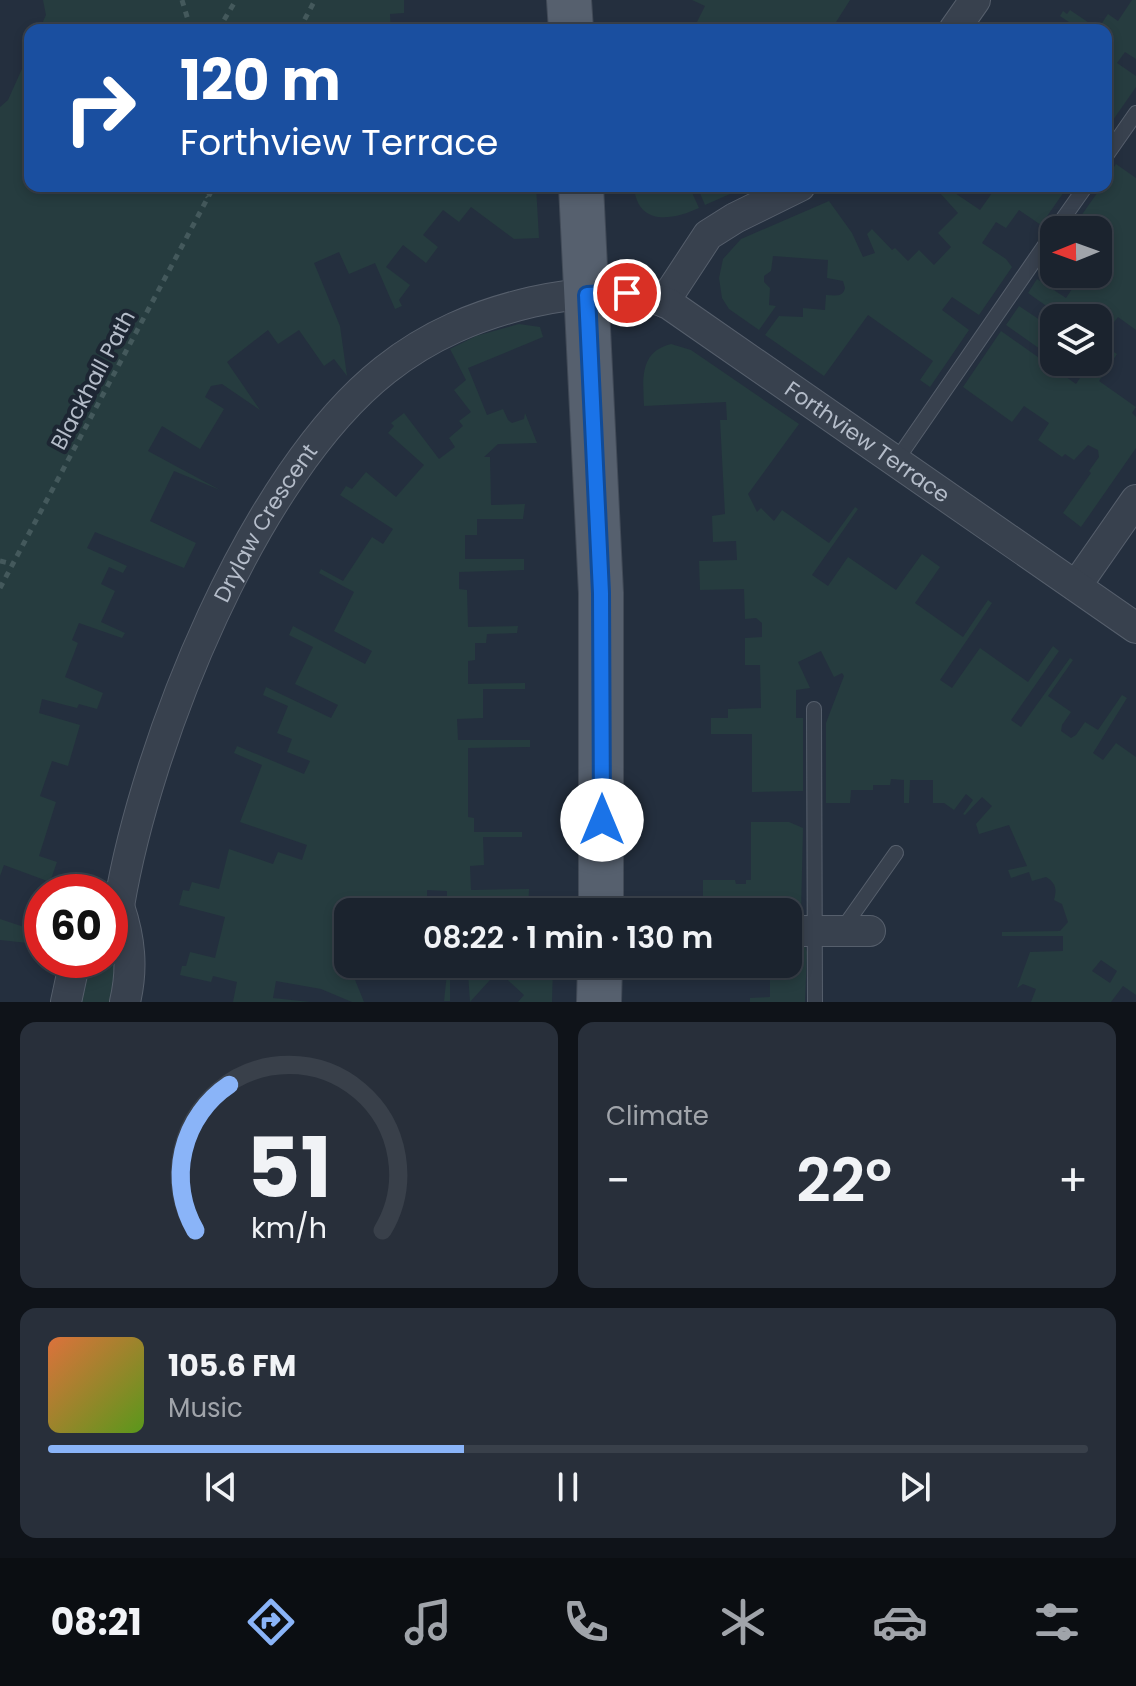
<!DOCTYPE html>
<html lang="en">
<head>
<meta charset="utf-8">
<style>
	body { margin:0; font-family:Poppins,sans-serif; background:#282f3a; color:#f1f3f6; height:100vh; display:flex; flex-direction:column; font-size:30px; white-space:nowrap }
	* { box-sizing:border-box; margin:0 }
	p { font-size:26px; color:#a0a4aa }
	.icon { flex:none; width:44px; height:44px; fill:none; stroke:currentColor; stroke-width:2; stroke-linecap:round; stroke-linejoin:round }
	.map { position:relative; height:1002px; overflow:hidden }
	.sheet { display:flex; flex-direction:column; gap:20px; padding:20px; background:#0f1319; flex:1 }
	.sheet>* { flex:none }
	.hud { position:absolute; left:24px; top:24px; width:1088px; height:168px; border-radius:16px; box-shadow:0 4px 12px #0003,0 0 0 2px #39404a; background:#1a4fa0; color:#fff; overflow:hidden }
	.needle { width:52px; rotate:269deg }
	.controls { position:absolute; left:1040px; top:216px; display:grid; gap:16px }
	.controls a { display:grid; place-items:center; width:72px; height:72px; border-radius:16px; background:#1b232e; box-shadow:0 4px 12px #0003,0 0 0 2px #39404a; font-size:40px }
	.speed { position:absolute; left:24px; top:874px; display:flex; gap:16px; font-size:40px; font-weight:700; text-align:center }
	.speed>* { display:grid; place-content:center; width:104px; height:104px; border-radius:50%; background:#1b232e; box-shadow:0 4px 12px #0003,0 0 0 2px #39404a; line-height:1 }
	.speed .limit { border:12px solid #d22; background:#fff; color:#111 }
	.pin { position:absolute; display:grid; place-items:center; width:68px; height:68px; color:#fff; margin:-34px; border:4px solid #fff; border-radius:50%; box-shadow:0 2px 8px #0007 }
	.me { position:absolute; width:88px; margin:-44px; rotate:0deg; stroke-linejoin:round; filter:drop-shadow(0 0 6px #0008) }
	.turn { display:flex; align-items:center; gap:28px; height:168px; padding:0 24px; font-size:36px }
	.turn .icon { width:104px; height:104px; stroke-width:2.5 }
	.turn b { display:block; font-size:56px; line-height:68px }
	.big { font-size:60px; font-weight:600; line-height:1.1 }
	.sheet .widget { flex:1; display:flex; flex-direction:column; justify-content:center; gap:12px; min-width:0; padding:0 28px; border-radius:16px; background:#282f3a }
	.sheet .dial { align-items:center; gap:0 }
	.dial svg { height:208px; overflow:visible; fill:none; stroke:#39404a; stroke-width:7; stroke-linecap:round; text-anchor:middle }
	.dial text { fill:#f1f3f6; stroke:none }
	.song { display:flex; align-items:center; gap:24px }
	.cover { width:96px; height:96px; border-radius:12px; background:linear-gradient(135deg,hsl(20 70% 55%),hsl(90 70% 35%)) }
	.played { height:8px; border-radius:4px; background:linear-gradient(90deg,#8ab4f8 40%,#39404a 40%) }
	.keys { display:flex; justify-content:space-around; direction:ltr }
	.heat { display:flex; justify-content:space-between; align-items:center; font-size:44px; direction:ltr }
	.sheet .tiles { flex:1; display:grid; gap:20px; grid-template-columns:1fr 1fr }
	.widget:last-child { grid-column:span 2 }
	.trip { position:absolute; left:334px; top:898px; width:468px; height:80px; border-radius:16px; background:#1b232e; box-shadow:0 4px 12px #0003,0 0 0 2px #39404a; font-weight:600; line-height:80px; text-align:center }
	.tab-bar { display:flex; height:128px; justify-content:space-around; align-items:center; background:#0b0e12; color:#a0a4aa }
	.tab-bar .icon { width:56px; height:56px }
	.tab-bar .current { color:#8ab4f8 }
	.tab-bar b { font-size:36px; color:#f1f3f6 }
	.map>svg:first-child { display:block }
	.green { fill:#263c3f; fill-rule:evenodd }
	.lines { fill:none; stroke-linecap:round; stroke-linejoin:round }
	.lane-casing { stroke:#565f6c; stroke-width:16 }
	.street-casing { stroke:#565f6c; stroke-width:32 }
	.primary-casing { stroke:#414a57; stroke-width:46 }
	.path { stroke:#44595c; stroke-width:5; stroke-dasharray:6 6; stroke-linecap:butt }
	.lane { stroke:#38414e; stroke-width:14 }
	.street { stroke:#38414e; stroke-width:30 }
	.primary { stroke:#56606e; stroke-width:44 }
	.route-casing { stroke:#114b97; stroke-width:20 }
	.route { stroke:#1a73e8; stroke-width:14 }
	.labels { text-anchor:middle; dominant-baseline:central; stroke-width:8; stroke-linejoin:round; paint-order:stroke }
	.street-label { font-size:22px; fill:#b4bcc9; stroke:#1d2633 }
</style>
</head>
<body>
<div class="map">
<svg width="1136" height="1002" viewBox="0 0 1136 1002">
	<rect width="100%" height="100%" fill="#242f3e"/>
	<g class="green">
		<polygon points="43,0 404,0 404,13 390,14 391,30 39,30 46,15"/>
		<polygon points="692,0 850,0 831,30 782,28 781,30 693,30 705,6"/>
		<polygon points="1132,0 1136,0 1136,59 1125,52 1117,63 1136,76 1136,87 1106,130 1106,30 1081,30 1060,16 1063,11 1067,14 1070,10 1098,29 1108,14 1118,21"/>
		<polygon points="30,51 30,186 536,186 539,238 514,239 471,207 459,222 443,210 423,235 438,247 426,263 403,245 386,267 410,285 399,300 402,306 395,309 375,263 349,274 339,252 314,263 340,326 347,376 334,359 324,366 299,330 278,344 268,330 227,362 260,410 222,384 211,386 205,397 224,409 200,449 162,426 148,451 220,490 174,471 150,521 196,543 184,568 95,532 87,548 127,566 123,573 109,567 101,584 115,591 101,622 125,633 122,638 79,623 72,640 78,643 65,677 103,693 97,709 79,704 77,708 42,699 39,713 80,725 68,766 52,761 40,796 56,802 39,856 57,862 50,882 4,865 0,876 0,107 8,100"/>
		<polygon points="1116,164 1136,178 1136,330 1118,317 1107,331 1102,328 1098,334 1098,318 1054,318 1054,359 1006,325 1019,306 1043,322 1052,310 1028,293 1037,279 1066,298 1078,280 1070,274 1098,274 1098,240 1104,232 1081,216 1102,186 1106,186 1106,179"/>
		<path d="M634,186H689L699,208C673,220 637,227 634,186Z"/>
		<polygon points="697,186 748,186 705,205"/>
		<path d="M997,186H1068L1041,225L1019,210L1006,228L996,222L982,243L1006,259L1012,267L979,315L952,297L942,310L969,330L930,387L920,380L933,361L868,315L824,376L765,335L779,316L803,317V308L825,310L826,295C834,295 843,298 845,288L843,281L827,278L828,260L773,256L771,271L764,276V282L770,288L769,305L776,306L759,330L729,309L722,298L719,278L723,259L741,239L829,201L852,233L863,257L875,253L867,234L872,229L892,250L895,248L908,261L919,250L934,265L951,247L938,233L958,213L940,193L946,187L980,210Z"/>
		<polygon points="519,324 540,327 543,337 468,368 487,415 503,409 508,420 512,423 524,419 525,413 537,443 498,444 484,457 490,457 491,505 525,504 523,519 477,519 477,535 465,535 465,559 524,559 524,570 459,572 459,589 467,590 468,627 518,626 517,633 487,634 486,643 475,643 475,660 468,661 468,684 525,683 525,689 483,689 483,718 457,719 458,740 530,740 530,747 468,748 468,817 474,818 474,832 522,832 522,837 483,837 484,865 470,866 471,890 529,889 528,912 447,912 447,891 427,890 427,899 408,899 408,912 348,912 348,927 336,933 364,1002 352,1002 321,989 276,981 273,998 310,1002 233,1002 237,982 213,976 211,982 180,975 182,966 186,966 190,952 215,958 225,917 179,905 183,890 189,891 192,882 219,889 229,849 273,864 278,852 302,860 307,845 240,822 262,765 234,753 237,746 304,774 310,761 287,752 292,739 277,733 288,706 263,695 266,687 331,718 338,705 295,684 313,647 289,635 293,626 365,664 372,651 334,631 354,592 319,573 321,569 343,581 372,537 383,544 393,529 340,495 346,486 352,489 366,472 396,497 424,465 388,433 394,426 391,423 404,413 439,459 455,447 449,438 463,426 459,421 471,412 454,390 466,380 450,349 476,336"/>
		<polygon points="1001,331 1076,384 1080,378 1058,362 1098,362 1098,342 1117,354 1099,381 1136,407 1132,413 1136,417 1136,448 1081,527 1063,513 1091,473 1089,471 1099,457 1098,450 1088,445 1074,460 1065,454 1062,457 1038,440 1049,423 1024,406 1012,422 963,387"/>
		<path d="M671,344L691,350L799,424L748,494L757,512L761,508L774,521L782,510L829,543L855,507L858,509L812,575L828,586L848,557L896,590L922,554L940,567L915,603L963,637L988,600L992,603L940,680L952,688L980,648L1028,682L1053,646L1059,651L1011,720L1021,727L1070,658L1073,660L1048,696L1071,712L1062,725L1061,731L1071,738L1076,735L1085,722L1098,730L1122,695L1127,698L1093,753L1103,760L1116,743L1136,757V995L1123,986L1111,1002H1031L1036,989L1023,984L1017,988L1030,952L1063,951V936H1002V932L1060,931L1068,922L1062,904L1054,900C1057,889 1056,883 1046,877L1032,881L1029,872L1011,878L1008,870L1027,866L1009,825L979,834L976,824L992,806L982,797L965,815L963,814L973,800L966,794L954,810L944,803H933V780H910L909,803H904V780L891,779L890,785H873V790H851L850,803H826V723L844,676L842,673L834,677L821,651L798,662L810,688L796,690V718H803V791L752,792V734H711V718H728V709L761,708L760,665H745V638L762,637V623L756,618L745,619L744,589L700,590L699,561L737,560L736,541L713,542L712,516L725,514L720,420H727L726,402L644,406C643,379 639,352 671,344ZM1101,960L1117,971L1110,983L1092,971Z"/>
		<polygon points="751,822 789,822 803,828 801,912 796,917 788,917 788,912 703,912 703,880 735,880 736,884 746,884 746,880 751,880"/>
		<polygon points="0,919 33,930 28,943 0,940"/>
		<polygon points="788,941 803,941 807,952 805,1002 750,1002 750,998 770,997 770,978 746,978 745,974 735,974 734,978 701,978 701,964 788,964"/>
		<polygon points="110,953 115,958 113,1002 78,1002 90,961 110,960"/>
		<polygon points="448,964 553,965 552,1002 518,1002 524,995 498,971 470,1002 468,973 450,972 450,1001 444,1001"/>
	</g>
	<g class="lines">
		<g class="lane-casing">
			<g id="lane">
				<polyline points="1106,156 1136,113"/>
				<polyline points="1055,230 1086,186"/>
				<polyline points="896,461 1054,232"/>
				<polyline points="814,709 815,1002"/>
				<polyline points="841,931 896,853"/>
			</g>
		</g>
		<g class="street-casing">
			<g id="street">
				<polyline points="954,30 975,0"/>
				<polyline points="664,302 708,235 735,218 800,186"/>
				<polyline points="1076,586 1136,500"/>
				<path d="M119,906C130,939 133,968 125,1002"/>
				<path id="s1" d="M110,913L119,906C146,743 253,474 385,370C429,335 477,315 532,302C573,293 631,286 669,304L1136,628"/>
				<polyline points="788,931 870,931"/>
				<polyline points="66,1002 75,960"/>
			</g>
		</g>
		<g class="primary-casing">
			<g id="primary">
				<polyline points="569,0 571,30"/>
				<polyline points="581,186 601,593 601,912"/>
				<polyline points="599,1002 600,964"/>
			</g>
		</g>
		<g class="path">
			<polyline points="182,0 191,30"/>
			<polyline points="218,30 236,0"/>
			<polyline points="299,30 315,0"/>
			<polyline points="200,186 208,197"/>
			<polyline points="0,561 13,564"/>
			<polyline points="0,588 214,186"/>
		</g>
		<use href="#lane" class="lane"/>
		<use href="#street" class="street"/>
		<use href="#primary" class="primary"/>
	</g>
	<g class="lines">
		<g class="route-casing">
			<polyline id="route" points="602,820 601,593 587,295 627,293"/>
		</g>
		<use href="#route" class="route"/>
	</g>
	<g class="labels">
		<g class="street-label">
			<text transform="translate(93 380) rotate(-62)">Blackhall Path</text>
			<text stroke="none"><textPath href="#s1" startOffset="1164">Forthview Terrace</textPath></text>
			<text stroke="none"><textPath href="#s1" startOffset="424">Drylaw Crescent</textPath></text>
		</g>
	</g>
</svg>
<div class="controls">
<a><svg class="needle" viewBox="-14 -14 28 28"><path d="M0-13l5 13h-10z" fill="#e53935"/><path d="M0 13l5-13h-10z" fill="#a0a4aa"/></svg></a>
<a><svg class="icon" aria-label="layers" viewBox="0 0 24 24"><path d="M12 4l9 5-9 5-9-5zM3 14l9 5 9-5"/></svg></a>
</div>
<div class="speed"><div class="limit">60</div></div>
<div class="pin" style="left:627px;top:293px;background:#d93025"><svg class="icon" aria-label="arrive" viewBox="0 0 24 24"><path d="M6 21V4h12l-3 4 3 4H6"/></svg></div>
<svg class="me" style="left:602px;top:820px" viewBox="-20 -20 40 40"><circle r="19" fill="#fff"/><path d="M0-13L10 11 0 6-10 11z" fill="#1a73e8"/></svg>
<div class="trip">08:22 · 1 min · 130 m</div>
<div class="hud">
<div class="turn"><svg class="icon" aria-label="right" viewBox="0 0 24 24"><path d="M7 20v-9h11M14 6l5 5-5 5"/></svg><div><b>120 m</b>Forthview Terrace</div></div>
</div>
</div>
<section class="sheet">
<div class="tiles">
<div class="widget dial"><svg viewBox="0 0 100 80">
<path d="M14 69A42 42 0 1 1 86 69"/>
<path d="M14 69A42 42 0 0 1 27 13" stroke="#8ab4f8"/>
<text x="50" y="56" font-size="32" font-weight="700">51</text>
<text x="50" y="72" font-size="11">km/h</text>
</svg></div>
<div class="widget"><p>Climate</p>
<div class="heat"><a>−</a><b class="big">22°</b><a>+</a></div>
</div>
<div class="widget">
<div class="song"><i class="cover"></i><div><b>105.6 FM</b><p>Music</p></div></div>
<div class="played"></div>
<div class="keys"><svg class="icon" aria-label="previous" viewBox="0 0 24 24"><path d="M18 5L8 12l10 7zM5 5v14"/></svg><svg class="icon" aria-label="pause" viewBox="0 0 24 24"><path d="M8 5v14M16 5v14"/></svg><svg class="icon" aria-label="next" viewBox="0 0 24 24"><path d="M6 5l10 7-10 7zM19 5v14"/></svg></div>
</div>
</div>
</section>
<nav class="tab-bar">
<b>08:21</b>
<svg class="icon current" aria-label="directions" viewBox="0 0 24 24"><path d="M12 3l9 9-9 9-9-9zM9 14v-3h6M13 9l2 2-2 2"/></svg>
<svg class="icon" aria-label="music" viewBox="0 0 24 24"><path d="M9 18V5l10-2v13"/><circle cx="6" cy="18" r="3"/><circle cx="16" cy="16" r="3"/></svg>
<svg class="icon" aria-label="phone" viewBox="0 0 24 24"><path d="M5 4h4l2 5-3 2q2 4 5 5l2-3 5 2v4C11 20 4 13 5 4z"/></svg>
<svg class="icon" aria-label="climate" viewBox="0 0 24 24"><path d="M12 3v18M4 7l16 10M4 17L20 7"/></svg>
<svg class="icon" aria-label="car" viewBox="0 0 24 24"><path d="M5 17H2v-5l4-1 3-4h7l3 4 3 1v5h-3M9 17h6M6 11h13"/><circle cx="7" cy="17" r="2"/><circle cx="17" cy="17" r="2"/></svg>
<svg class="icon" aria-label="filters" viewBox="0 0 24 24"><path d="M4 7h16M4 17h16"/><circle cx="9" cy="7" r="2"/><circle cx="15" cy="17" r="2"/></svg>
</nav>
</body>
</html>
